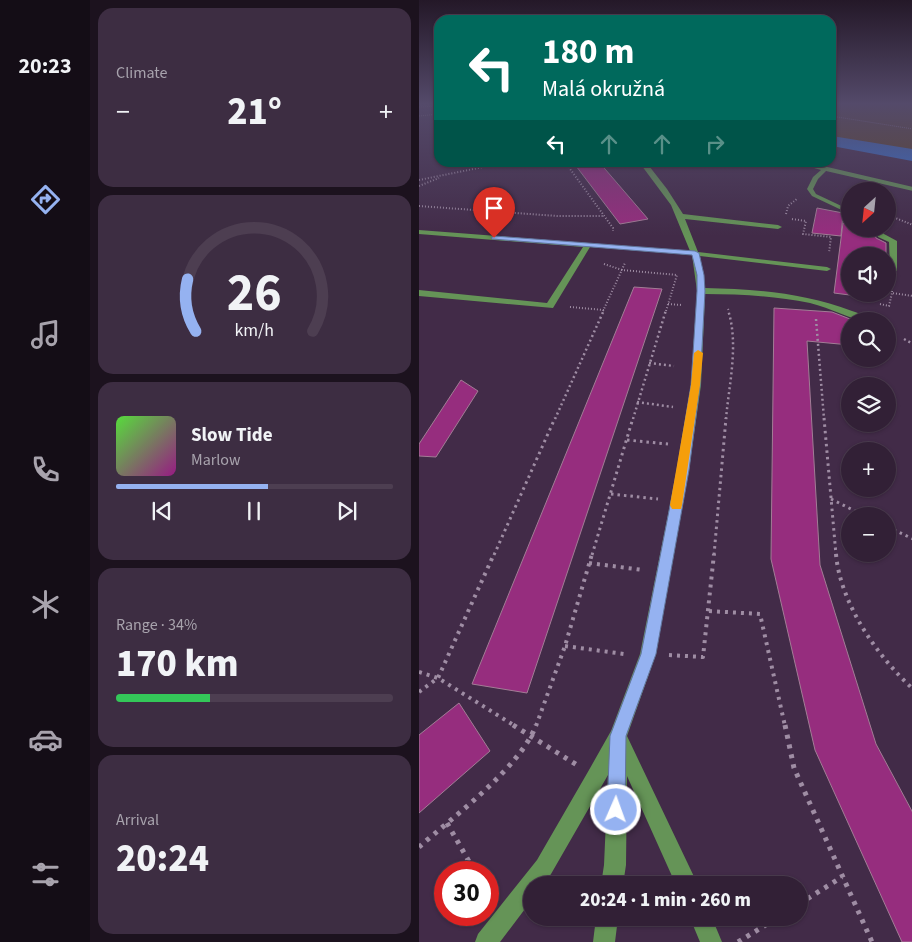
<!DOCTYPE html>
<html lang="en">
<head>
<meta charset="utf-8">
<style>
	body { margin:0; font-family:"Source Sans 3",sans-serif; background:#3d2d42; color:#f1f3f6; height:100vh; display:flex; flex-direction:column; font-size:19px; white-space:nowrap }
	* { box-sizing:border-box; margin:0 }
	p { font-size:16px; color:#a8a3ad }
	.icon { flex:none; width:28px; height:28px; fill:none; stroke:currentColor; stroke-width:2; stroke-linecap:round; stroke-linejoin:round }
	.map { position:relative; flex:1; overflow:hidden }
	.drawer { display:flex; flex-direction:column; gap:8px; padding:8px; background:#1c121e; width:329px }
	.drawer>* { flex:none }
	.banner { position:absolute; left:15px; top:15px; width:402px; height:152px; border-radius:15px; box-shadow:0 1px 4px #0004,0 0 0 1px #4d3e51; background:#00695c; color:#fff; overflow:hidden }
	.needle { width:32px; rotate:207deg }
	.tools { position:absolute; left:422px; top:182px; display:grid; gap:10px }
	.tools a { display:grid; place-items:center; width:55px; height:55px; border-radius:50%; background:#322036; box-shadow:0 1px 4px #0004,0 0 0 1px #4d3e51; font-size:25px }
	.speed { position:absolute; left:15px; top:861px; display:flex; gap:10px; font-size:25px; font-weight:700; text-align:center }
	.speed>* { display:grid; place-content:center; width:65px; height:65px; border-radius:50%; background:#322036; box-shadow:0 1px 4px #0004,0 0 0 1px #4d3e51; line-height:1 }
	.speed .limit { border:8px solid #d22; background:#fff; color:#111 }
	.pin { position:absolute; display:grid; place-items:center; width:42px; height:42px; color:#fff; margin:-51px -21px; border-radius:50% 50% 50% 0; rotate:-45deg; box-shadow:0 0 5px #0007 }
	.pin .icon { rotate:45deg }
	.me { position:absolute; width:55px; margin:-28px; rotate:2deg; stroke-linejoin:round; filter:drop-shadow(0 0 4px #0008) }
	.turn { display:flex; align-items:center; gap:18px; height:105px; padding:0 25px; font-size:22px }
	.turn .icon { width:65px; height:65px; stroke-width:2.5 }
	.turn b { display:block; font-size:35px; line-height:42px }
	.lanes { display:flex; align-items:center; height:48px; padding:0 25px; background:#0003; justify-content:center; gap:25px; direction:ltr }
	.lanes .off { opacity:.35 }
	.big { font-size:38px; font-weight:800; line-height:1.1 }
	.drawer .tile { flex:1; display:flex; flex-direction:column; justify-content:center; gap:8px; min-width:0; padding:0 18px; border-radius:15px; background:#3d2d42 }
	.drawer .dial { align-items:center; gap:0 }
	.dial svg { height:130px; overflow:visible; fill:none; stroke:#4d3e51; stroke-width:7; stroke-linecap:round; text-anchor:middle }
	.dial text { fill:#f1f3f6; stroke:none }
	.song { display:flex; align-items:center; gap:15px }
	.cover { width:60px; height:60px; border-radius:8px; background:linear-gradient(135deg,hsl(110 70% 55%),hsl(310 70% 35%)) }
	.played { height:5px; border-radius:2px; background:linear-gradient(90deg,#95b2f1 55%,#4d3e51 55%) }
	.keys { display:flex; justify-content:space-around; direction:ltr }
	.heat { display:flex; justify-content:space-between; align-items:center; font-size:28px; direction:ltr }
	.charge { height:8px; border-radius:4px; background:linear-gradient(90deg,#34c759 34%,#4d3e51 0) }
	.trip { position:absolute; left:104px; top:876px; width:285px; height:50px; border-radius:25px; background:#322036; box-shadow:0 1px 4px #0004,0 0 0 1px #4d3e51; font-weight:800; line-height:50px; text-align:center }
	main { display:flex; flex:1; min-height:0 }
	.menu { display:flex; flex-direction:column; width:90px; justify-content:space-around; align-items:center; background:#140d16; color:#a8a3ad }
	.menu .icon { width:35px; height:35px }
	.menu .current { color:#95b2f1 }
	.menu b { font-size:22px; color:#f1f3f6 }
	.map>svg:first-child { display:block }
	.green { fill:#5d441b }
	.water { fill:#3476d9 }
	.building { fill:#962d7e; stroke:#a27d96 }
	.lines { fill:none; stroke-linecap:round; stroke-linejoin:round }
	.path-far5 { stroke:#9f8da4; stroke-width:1; stroke-dasharray:1 1; stroke-linecap:butt }
	.path-far4 { stroke:#9f8da4; stroke-width:2; stroke-dasharray:1 2; stroke-linecap:butt }
	.path-far3 { stroke:#9f8da4; stroke-width:2.5; stroke-dasharray:2 3; stroke-linecap:butt }
	.path-far2 { stroke:#9f8da4; stroke-width:3; stroke-dasharray:2.5 4; stroke-linecap:butt }
	.path-far1 { stroke:#9f8da4; stroke-width:4; stroke-dasharray:3 5; stroke-linecap:butt }
	.path { stroke:#9f8da4; stroke-width:5; stroke-dasharray:4 6; stroke-linecap:butt }
	.minor { fill:#659457; fill-rule:evenodd }
	.route { fill:#95b2f1; stroke:#61749d }
	.slow { fill:#f59e0b }
</style>
</head>
<body>
<main>
<nav class="menu">
<b>20:23</b>
<svg class="icon current" aria-label="directions" viewBox="0 0 24 24"><path d="M12 3l9 9-9 9-9-9zM9 14v-3h6M13 9l2 2-2 2"/></svg>
<svg class="icon" aria-label="music" viewBox="0 0 24 24"><path d="M9 18V5l10-2v13"/><circle cx="6" cy="18" r="3"/><circle cx="16" cy="16" r="3"/></svg>
<svg class="icon" aria-label="phone" viewBox="0 0 24 24"><path d="M5 4h4l2 5-3 2q2 4 5 5l2-3 5 2v4C11 20 4 13 5 4z"/></svg>
<svg class="icon" aria-label="climate" viewBox="0 0 24 24"><path d="M12 3v18M4 7l16 10M4 17L20 7"/></svg>
<svg class="icon" aria-label="car" viewBox="0 0 24 24"><path d="M5 17H2v-5l4-1 3-4h7l3 4 3 1v5h-3M9 17h6M6 11h13"/><circle cx="7" cy="17" r="2"/><circle cx="17" cy="17" r="2"/></svg>
<svg class="icon" aria-label="filters" viewBox="0 0 24 24"><path d="M4 7h16M4 17h16"/><circle cx="9" cy="7" r="2"/><circle cx="15" cy="17" r="2"/></svg>
</nav>
<section class="drawer">
<div class="tile"><p>Climate</p>
<div class="heat"><a>−</a><b class="big">21°</b><a>+</a></div>
</div>
<div class="tile dial"><svg viewBox="0 0 100 80">
<path d="M14 69A42 42 0 1 1 86 69"/>
<path d="M14 69A42 42 0 0 1 9 37" stroke="#95b2f1"/>
<text x="50" y="56" font-size="32" font-weight="700">26</text>
<text x="50" y="72" font-size="11">km/h</text>
</svg></div>
<div class="tile">
<div class="song"><i class="cover"></i><div><b>Slow Tide</b><p>Marlow</p></div></div>
<div class="played"></div>
<div class="keys"><svg class="icon" aria-label="previous" viewBox="0 0 24 24"><path d="M18 5L8 12l10 7zM5 5v14"/></svg><svg class="icon" aria-label="pause" viewBox="0 0 24 24"><path d="M8 5v14M16 5v14"/></svg><svg class="icon" aria-label="next" viewBox="0 0 24 24"><path d="M6 5l10 7-10 7zM19 5v14"/></svg></div>
</div>
<div class="tile"><p>Range · 34%</p><b class="big">170 km</b><div class="charge"></div></div>
<div class="tile"><p>Arrival</p><b class="big">20:24</b></div>
</section>
<div class="map">
<svg width="494" height="942" viewBox="0 0 494 942">
	<rect width="100%" height="100%" fill="#422b48"/>
	<polygon class="green" points="412,104 493,104 493,150 413,137"/>
	<polygon class="water" points="413,136 493,149 493,161 413,146"/>
	<g class="building">
		<polygon points="154,162 180,162 229,219 201,224"/>
		<polygon points="398,208 424,213 422,236 393,233"/>
		<polygon points="424,223 431,224 431,229 454,229 457,238 467,243 467,256 431,256 431,294 462,294 462,299 415,293"/>
		<polygon points="215,287 243,289 108,693 53,684"/>
		<polygon points="355,308 413,312 431,319 431,345 388,341 401,565 457,744 494,813 494,942 483,942 396,750 352,559"/>
		<polygon points="42,380 59,391 17,457 0,456 0,444"/>
		<polygon points="40,703 71,751 0,813 0,735"/>
	</g>
	<g class="lines">
		<g class="path-far5">
			<polyline points="0,107 20,106"/>
			<polyline points="0,116 20,114"/>
			<polyline points="412,116 494,129"/>
		</g>
		<g class="path-far4">
			<polyline points="146,162 194,228 194,231"/>
			<polyline points="0,180 89,162"/>
			<polyline points="0,186 20,178"/>
			<polyline points="0,206 138,216 185,216"/>
			<polyline points="367,214 369,206 379,198"/>
			<polyline points="469,215 494,225"/>
			<polyline points="373,219 387,221 384,234 412,237 410,253"/>
			<polyline points="185,264 203,270 258,275"/>
			<polyline points="473,285 473,293 494,296"/>
			<polyline points="249,304 263,305"/>
			<polyline points="461,304 470,306 473,293"/>
			<polyline points="151,307 185,310"/>
			<polyline points="309,309 310,311"/>
			<polyline points="184,311 206,263"/>
			<polyline points="247,311 258,275"/>
		</g>
		<g class="path-far3">
			<polyline points="397,319 405,419"/>
			<polyline points="485,339 494,344"/>
			<polyline points="230,363 255,366"/>
			<polyline points="218,402 254,407"/>
			<polyline points="136,419 185,310"/>
			<polyline points="214,419 247,310"/>
			<path d="M307,419C310,384 320,344 309,310"/>
		</g>
		<g class="path-far2">
			<polyline points="405,418 417,555"/>
			<polyline points="208,440 249,444"/>
			<polyline points="192,494 239,499"/>
			<polyline points="412,499 446,516"/>
			<polyline points="469,527 494,539"/>
			<polyline points="75,555 136,418"/>
			<polyline points="173,555 214,418"/>
			<polyline points="295,555 307,418"/>
		</g>
		<g class="path-far1">
			<path d="M417,554C421,603 458,656 494,689"/>
			<polyline points="170,563 224,570"/>
			<polyline points="290,611 341,614 366,726"/>
			<polyline points="146,646 205,654"/>
			<polyline points="250,655 284,657 295,554"/>
			<polyline points="0,672 19,678 96,726"/>
			<polyline points="0,692 19,678 75,554"/>
			<polyline points="117,726 146,646 173,554"/>
		</g>
		<g class="path">
			<polyline points="94,725 158,765"/>
			<polyline points="366,725 375,768 453,942"/>
			<polyline points="28,823 56,872"/>
			<path d="M0,847C34,817 102,767 117,725"/>
			<polyline points="380,904 423,877"/>
			<polyline points="319,942 358,918"/>
		</g>
		<g class="minor">
			<path d="M220,162H227L248,189L264,214L359,225L363,227L359,229L266,219L279,252L408,267L412,269L408,271L281,256L286,288C337,289 385,293 433,311C441,314 452,316 458,321C435,323 413,308 391,303C356,296 321,294 286,294L282,385L270,470L237,654L208,736L279,885H257L208,776L207,865L204,885H182L185,865L189,775L132,874L124,885H112V901L81,942H56L59,934L118,860L170,770L192,731L221,654L258,470L272,385L278,291L273,255L171,247L134,308L0,296V290L128,303L164,247L0,234V230L271,251L252,205Z"/>
			<polygon points="374,162 387,162 494,187 494,191 407,171 399,179 394,189 397,194 431,210 431,214 393,196 388,189 394,177 402,170"/>
			<polygon points="456,229 462,229 465,234 478,241 478,271 471,269 470,242 459,237"/>
			<polygon points="469,325 476,329 476,333 469,332"/>
			<polygon points="177,918 199,918 196,942 174,942"/>
			<polygon points="271,918 293,918 303,942 281,942"/>
		</g>
	</g>
	<linearGradient id="sky" x2="0" y2="1"><stop stop-color="#241828"/><stop offset="0.44" stop-color="#544a6a"/><stop offset="1" stop-color="#544a6a" stop-opacity="0"/></linearGradient>
	<rect width="494" height="236" fill="url(#sky)"/>
	<polygon class="route" points="75,236 276,251 280,253 285,275 286,291 281,385 270,470 237,654 207,736 206,810 204,816 197,819 191,816 188,810 191,736 222,654 258,470 272,385 278,291 278,275 273,255 73,239 72,238"/>
	<polygon class="slow" points="279,350 284,353 281,385 263,505 262,509 253,509 251,505 272,385 275,353"/>
</svg>
<div class="tools">
<a><svg class="needle" viewBox="-14 -14 28 28"><path d="M0-13l5 13h-10z" fill="#e53935"/><path d="M0 13l5-13h-10z" fill="#a8a3ad"/></svg></a>
<a><svg class="icon" aria-label="sound" viewBox="0 0 24 24"><path d="M4 9h4l5-4v14l-5-4H4zM17 9q2 3 0 6"/></svg></a>
<a><svg class="icon" aria-label="search" viewBox="0 0 24 24"><circle cx="10" cy="10" r="6"/><path d="M15 15l6 6"/></svg></a>
<a><svg class="icon" aria-label="layers" viewBox="0 0 24 24"><path d="M12 4l9 5-9 5-9-5zM3 14l9 5 9-5"/></svg></a>
<a>+</a>
<a>−</a>
</div>
<div class="speed"><div class="limit">30</div></div>
<div class="pin" style="left:75px;top:238px;background:#d93025"><svg class="icon" aria-label="arrive" viewBox="0 0 24 24"><path d="M6 21V4h12l-3 4 3 4H6"/></svg></div>
<svg class="me" style="left:197px;top:810px" viewBox="-20 -20 40 40"><circle r="17" fill="#95b2f1" stroke="#fff" stroke-width="3"/><path d="M0-11L8 9 0 5-8 9z" fill="#fff"/></svg>
<div class="trip">20:24 · 1 min · 260 m</div>
<div class="banner">
<div class="turn"><svg class="icon" aria-label="left" viewBox="0 0 24 24"><path d="M17 20v-9H6M10 6l-5 5 5 5"/></svg><div><b>180 m</b>Malá okružná</div></div>
<div class="lanes"><svg class="icon" aria-label="left" viewBox="0 0 24 24"><path d="M17 20v-9H6M10 6l-5 5 5 5"/></svg><svg class="icon off" aria-label="ahead" viewBox="0 0 24 24"><path d="M12 20V5M6 11l6-6 6 6"/></svg><svg class="icon off" aria-label="ahead" viewBox="0 0 24 24"><path d="M12 20V5M6 11l6-6 6 6"/></svg><svg class="icon off" aria-label="right" viewBox="0 0 24 24"><path d="M7 20v-9h11M14 6l5 5-5 5"/></svg></div>
</div>
</div>
</main>
</body>
</html>
